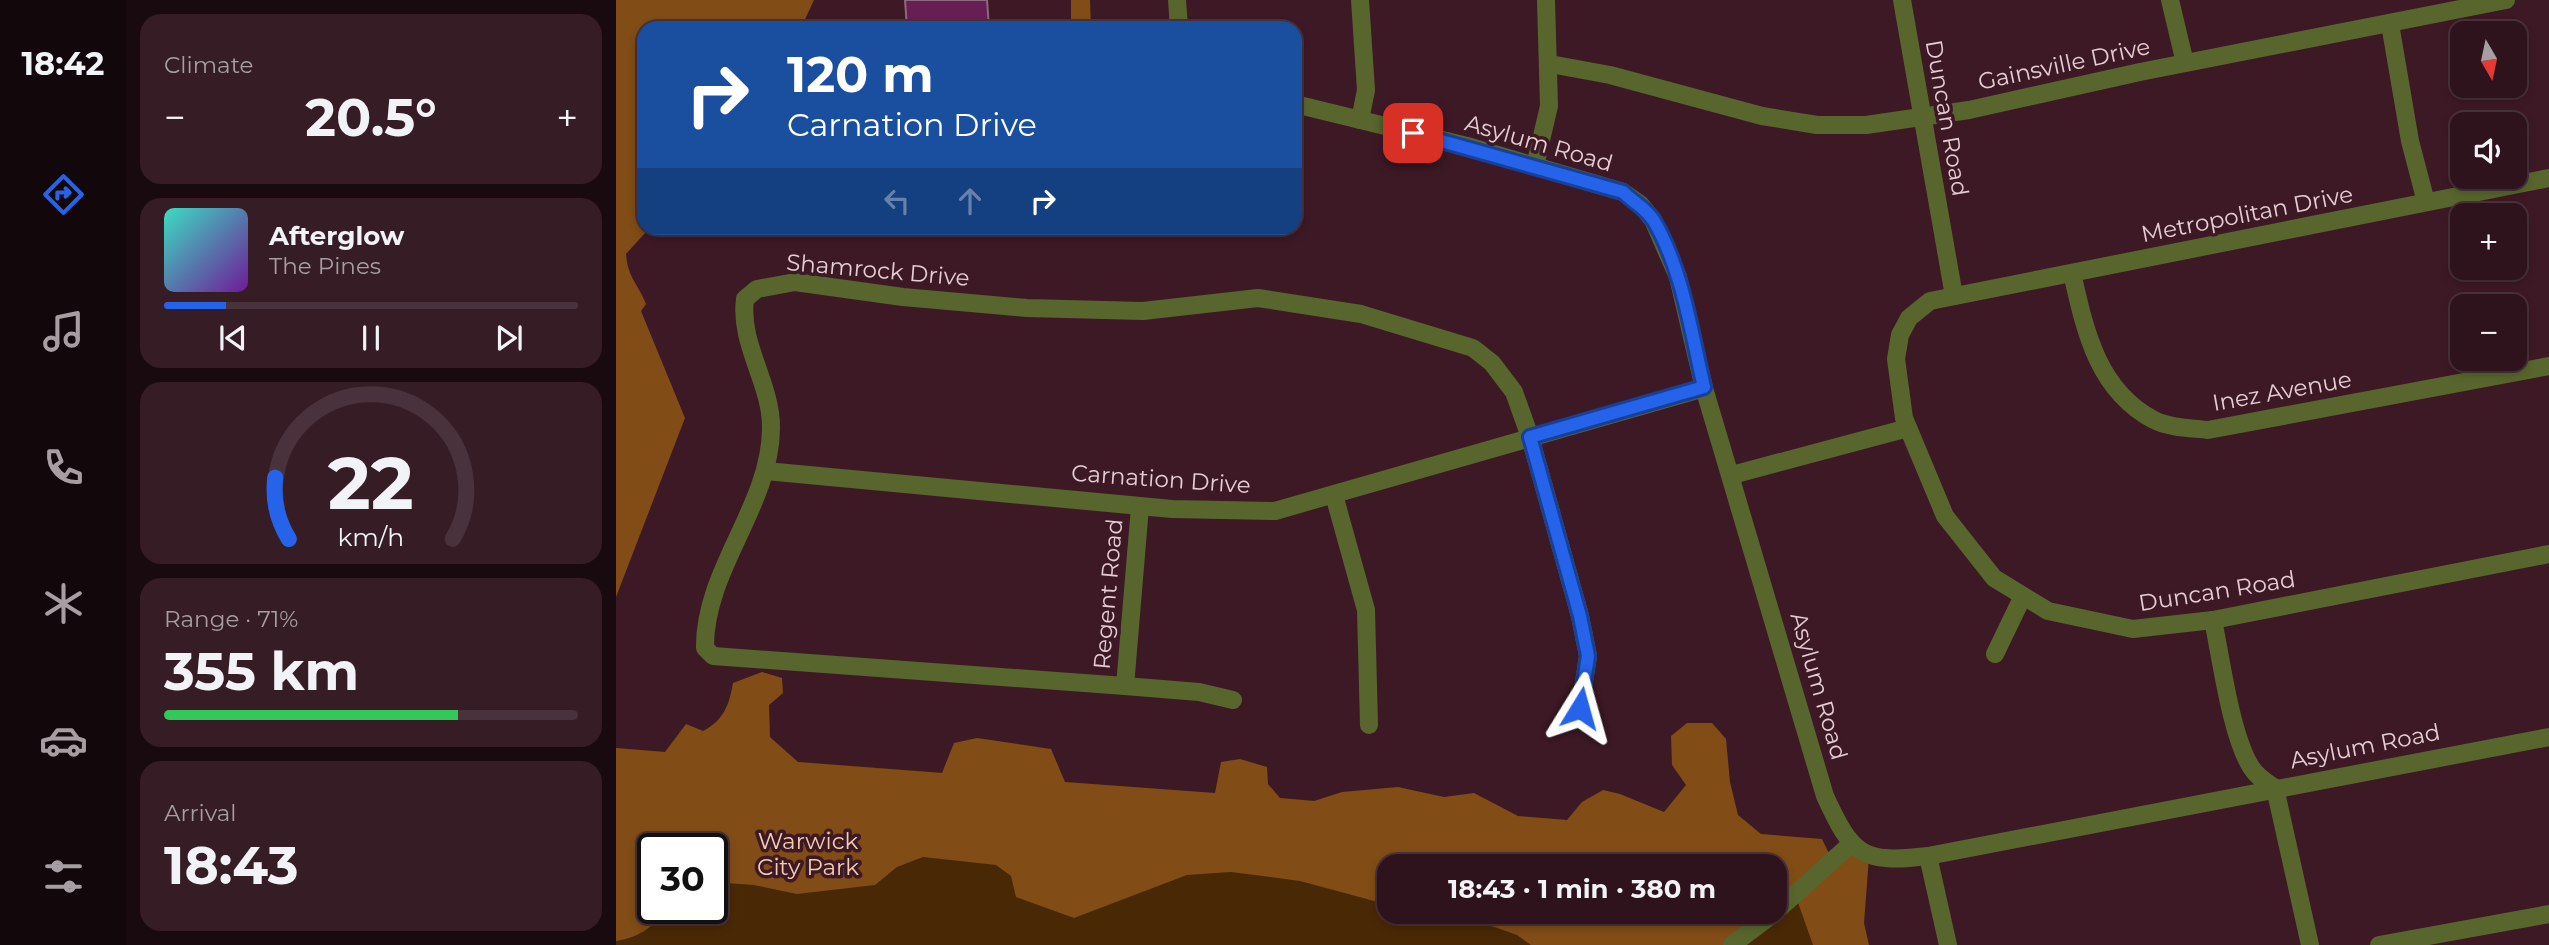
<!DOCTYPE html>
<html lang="en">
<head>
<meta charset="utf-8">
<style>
	body { margin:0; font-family:Montserrat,sans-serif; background:#361c25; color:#f1f3f6; height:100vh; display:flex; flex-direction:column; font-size:26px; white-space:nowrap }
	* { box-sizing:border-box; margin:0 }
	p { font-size:23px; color:#a79ea3 }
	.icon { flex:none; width:38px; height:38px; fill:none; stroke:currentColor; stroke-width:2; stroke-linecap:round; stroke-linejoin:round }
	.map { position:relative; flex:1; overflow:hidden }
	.sheet { display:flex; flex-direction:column; gap:14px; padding:14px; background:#190a0f; width:490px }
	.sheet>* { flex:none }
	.hud { position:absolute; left:21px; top:21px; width:665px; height:214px; border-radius:21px; box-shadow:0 4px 10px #0003,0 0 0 2px #49323b; background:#1a4fa0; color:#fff; overflow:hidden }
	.needle { width:46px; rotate:171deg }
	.buttons { position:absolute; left:1834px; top:21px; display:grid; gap:14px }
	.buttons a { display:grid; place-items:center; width:77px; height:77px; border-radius:14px; background:#2e131c; box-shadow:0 4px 10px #0003,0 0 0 2px #49323b; font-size:35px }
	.speed { position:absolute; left:21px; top:833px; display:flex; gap:14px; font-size:35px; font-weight:700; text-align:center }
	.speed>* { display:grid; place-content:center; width:91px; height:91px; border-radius:50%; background:#2e131c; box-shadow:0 4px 10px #0003,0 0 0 2px #49323b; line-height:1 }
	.speed .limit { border:4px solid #111; border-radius:10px; background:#fff; color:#111 }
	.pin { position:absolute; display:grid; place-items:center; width:60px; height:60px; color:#fff; margin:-30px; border-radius:14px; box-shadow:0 4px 10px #0006 }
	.me { position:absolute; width:77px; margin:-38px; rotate:8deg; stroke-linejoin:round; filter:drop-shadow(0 0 5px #0008) }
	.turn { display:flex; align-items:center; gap:24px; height:147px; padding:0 35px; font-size:32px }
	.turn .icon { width:91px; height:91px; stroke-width:2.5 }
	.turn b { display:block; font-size:49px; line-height:60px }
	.lanes { display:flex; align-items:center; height:66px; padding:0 35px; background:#0003; justify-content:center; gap:35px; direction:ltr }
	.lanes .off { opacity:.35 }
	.big { font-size:52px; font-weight:700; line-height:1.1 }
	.sheet .tile { flex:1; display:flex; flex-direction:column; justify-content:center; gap:10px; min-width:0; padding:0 24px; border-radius:21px; background:#361c25 }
	.sheet .dial { align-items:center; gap:0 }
	.dial svg { height:182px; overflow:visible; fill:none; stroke:#49323b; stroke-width:7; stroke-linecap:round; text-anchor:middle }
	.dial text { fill:#f1f3f6; stroke:none }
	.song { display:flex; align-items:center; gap:21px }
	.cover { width:84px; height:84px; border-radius:10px; background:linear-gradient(135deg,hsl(170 70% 55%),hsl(280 70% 35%)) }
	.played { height:7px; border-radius:4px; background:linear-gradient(90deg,#2563eb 15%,#49323b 15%) }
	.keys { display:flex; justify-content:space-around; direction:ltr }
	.heat { display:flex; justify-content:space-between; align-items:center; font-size:38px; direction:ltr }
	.charge { height:10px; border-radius:5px; background:linear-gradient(90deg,#34c759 71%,#49323b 0) }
	.trip { position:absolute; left:761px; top:854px; width:410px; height:70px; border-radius:21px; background:#2e131c; box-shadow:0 4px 10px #0003,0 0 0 2px #49323b; font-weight:700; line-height:70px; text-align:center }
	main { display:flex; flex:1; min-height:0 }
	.tabs { display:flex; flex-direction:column; width:126px; justify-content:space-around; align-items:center; background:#12080b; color:#a79ea3 }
	.tabs .icon { width:49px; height:49px }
	.tabs .on { color:#2563eb }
	.tabs b { font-size:32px; color:#f1f3f6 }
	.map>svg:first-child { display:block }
	.green { fill:#492806; fill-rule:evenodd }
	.forest { fill:#814c16 }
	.building { fill:#671e53; stroke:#8e6880; stroke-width:2 }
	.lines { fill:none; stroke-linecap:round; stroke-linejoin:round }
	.minor { stroke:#58662d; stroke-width:18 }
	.route-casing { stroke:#184099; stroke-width:18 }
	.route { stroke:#2563eb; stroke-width:12 }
	.labels { text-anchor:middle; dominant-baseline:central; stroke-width:7; stroke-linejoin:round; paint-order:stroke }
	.street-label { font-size:23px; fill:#e6cdd3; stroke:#3d1925 }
	.park-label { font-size:23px; fill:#f4cdae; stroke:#3d1925 }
</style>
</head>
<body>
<main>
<nav class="tabs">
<b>18:42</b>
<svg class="icon on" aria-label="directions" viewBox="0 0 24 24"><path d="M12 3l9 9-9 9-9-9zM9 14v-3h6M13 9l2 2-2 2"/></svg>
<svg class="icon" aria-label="music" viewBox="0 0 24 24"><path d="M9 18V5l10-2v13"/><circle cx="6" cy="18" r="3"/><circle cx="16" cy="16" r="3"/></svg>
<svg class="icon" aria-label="phone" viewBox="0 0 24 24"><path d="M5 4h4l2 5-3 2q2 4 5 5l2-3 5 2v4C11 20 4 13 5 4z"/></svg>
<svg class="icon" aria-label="climate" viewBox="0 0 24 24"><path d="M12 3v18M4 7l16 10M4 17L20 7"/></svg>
<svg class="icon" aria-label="car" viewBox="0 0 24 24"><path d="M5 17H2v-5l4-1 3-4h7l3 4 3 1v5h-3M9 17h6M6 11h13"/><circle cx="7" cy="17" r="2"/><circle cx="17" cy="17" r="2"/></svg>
<svg class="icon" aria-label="filters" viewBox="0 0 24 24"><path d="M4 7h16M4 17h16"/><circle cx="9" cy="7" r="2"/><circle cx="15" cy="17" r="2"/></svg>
</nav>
<section class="sheet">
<div class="tile"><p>Climate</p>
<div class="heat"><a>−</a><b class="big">20.5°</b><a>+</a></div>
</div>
<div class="tile">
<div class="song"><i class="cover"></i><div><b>Afterglow</b><p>The Pines</p></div></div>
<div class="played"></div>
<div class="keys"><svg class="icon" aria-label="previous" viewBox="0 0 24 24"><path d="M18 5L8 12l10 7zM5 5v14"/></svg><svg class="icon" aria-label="pause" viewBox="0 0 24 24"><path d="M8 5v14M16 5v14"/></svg><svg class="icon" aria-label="next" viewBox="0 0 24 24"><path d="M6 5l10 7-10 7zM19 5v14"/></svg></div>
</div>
<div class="tile dial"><svg viewBox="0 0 100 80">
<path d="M14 69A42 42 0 1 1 86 69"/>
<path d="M14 69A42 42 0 0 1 8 42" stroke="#2563eb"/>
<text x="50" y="56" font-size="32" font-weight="700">22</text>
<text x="50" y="72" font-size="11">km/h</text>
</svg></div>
<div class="tile"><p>Range · 71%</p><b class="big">355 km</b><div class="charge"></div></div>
<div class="tile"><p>Arrival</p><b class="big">18:43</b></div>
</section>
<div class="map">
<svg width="1933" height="945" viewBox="0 0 1933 945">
	<rect width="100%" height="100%" fill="#3d1925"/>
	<path class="green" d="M0,748L1206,839L1225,878L1244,945H0ZM37,849H96V908H37ZM774,866H1158V912H774Z"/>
	<g class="forest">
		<path d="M0,0H198L185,28H28L29,233L10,254C12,278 21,282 30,304L25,311L69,418L0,597Z"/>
		<polygon points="455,0 474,0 475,28 455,28"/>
		<path d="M146,672L166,678L167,693L153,705L154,737L182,762L326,773L338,743L361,738L435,749L449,782L599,793L605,762L624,759L651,767L652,784L664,798L698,801L726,792L782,787L828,797L858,793L902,816L951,820L966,802L987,790L1004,794L1048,812L1070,785L1056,765L1055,736L1071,723H1096L1110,739L1114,782L1122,815L1145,834L1206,839L1216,860L1234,845L1253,857L1248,923L1253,945H1197L1179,894L1159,910L1158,866H774L773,905L684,881L615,872L571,875L458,918L400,897L395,876L380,865L307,857L281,867L259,885L181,894L138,885L96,882V849H37V908H51C38,927 22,938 0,941V748L49,752L70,724L87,731C108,720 113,705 117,683Z"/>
		<polygon points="836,912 1156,912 1108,945 915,945 901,935"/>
	</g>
	<polygon class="building" points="289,0 371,0 373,28 291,28"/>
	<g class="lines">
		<g class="minor">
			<polyline points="561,0 563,28"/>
			<polyline points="1286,0 1338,296"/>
			<polyline points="1554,0 1569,63"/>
			<polyline points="1774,24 1794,141 1810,202"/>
			<polyline points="934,64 994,75 1146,116 1201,125 1250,125 1353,110 1524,72 1890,0"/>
			<path d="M679,104L851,146L1007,192L1024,204L1037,220L1062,277L1088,388L1209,796C1236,855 1246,864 1312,856L1933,737"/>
			<polyline points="744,120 750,90 744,0"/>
			<polyline points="919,166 933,106 930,0"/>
			<polyline points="1933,178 1314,301 1293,318 1284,335 1280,359 1288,418 1329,516 1378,578 1432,611 1517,629 1597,620 1933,554"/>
			<path d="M1456,273C1469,330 1481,390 1538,420C1554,428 1575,428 1592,430L1933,366"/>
			<polyline points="150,471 556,509 659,511 1088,388"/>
			<polyline points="1116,475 1292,428"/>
			<polyline points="718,495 750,610 753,725"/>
			<path d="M1597,620C1605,658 1615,736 1635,767C1641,777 1650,782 1659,788L1694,945"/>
			<polyline points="1379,654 1407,596"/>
			<polyline points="509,686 524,507"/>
			<path d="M617,700L583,692L509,686L97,656L89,648C88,570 154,507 155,429C156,384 123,345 129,299L141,289L179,282L287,297L411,308L527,311L642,298L745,314L857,348L876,363L898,392L914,437L964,616L972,656L964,708"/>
			<polyline points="1312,856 1332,945"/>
			<polyline points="1116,945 1157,914 1236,843"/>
			<polyline points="1763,945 1933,914"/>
		</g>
	</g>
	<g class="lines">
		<g class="route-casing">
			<path id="route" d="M797,133L1007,192C1017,202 1030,208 1038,221C1067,271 1075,332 1088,387L914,437L964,616L972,656L964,708"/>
		</g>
		<use href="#route" class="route"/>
	</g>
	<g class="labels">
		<g class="street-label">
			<text transform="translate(1448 64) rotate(-12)">Gainsville Drive</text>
			<text transform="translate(1331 118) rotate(80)">Duncan Road</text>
			<text transform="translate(923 143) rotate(16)">Asylum Road</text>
			<text transform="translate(1631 214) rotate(-11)">Metropolitan Drive</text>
			<text transform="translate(262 270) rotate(5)">Shamrock Drive</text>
			<text transform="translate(1666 391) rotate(-10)">Inez Avenue</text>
			<text transform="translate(545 479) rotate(4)">Carnation Drive</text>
			<text transform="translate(1601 591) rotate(-9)">Duncan Road</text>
			<text transform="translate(492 594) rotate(-85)">Regent Road</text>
			<text transform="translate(1203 686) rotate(74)">Asylum Road</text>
			<text transform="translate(1749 746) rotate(-11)">Asylum Road</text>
		</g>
		<g class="park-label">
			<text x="192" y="841">Warwick<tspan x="192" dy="26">City Park</tspan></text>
		</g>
	</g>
</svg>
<div class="buttons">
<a><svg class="needle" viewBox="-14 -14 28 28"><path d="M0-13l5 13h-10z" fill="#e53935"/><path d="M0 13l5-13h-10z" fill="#a79ea3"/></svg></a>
<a><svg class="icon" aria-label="sound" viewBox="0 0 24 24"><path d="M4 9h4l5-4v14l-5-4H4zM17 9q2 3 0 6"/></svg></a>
<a>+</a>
<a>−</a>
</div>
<div class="speed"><div class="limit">30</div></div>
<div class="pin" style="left:797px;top:133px;background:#d93025"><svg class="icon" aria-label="arrive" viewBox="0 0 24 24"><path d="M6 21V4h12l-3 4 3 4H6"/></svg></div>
<svg class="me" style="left:964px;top:708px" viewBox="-20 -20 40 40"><path d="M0-17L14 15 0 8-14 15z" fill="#2563eb" stroke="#fff" stroke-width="4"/></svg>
<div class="trip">18:43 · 1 min · 380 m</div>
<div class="hud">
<div class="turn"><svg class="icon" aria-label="right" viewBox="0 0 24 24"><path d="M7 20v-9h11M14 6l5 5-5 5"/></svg><div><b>120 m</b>Carnation Drive</div></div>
<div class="lanes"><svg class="icon off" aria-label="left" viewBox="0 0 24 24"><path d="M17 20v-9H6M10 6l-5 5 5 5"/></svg><svg class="icon off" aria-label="ahead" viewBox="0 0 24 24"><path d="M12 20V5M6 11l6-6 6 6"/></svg><svg class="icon" aria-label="right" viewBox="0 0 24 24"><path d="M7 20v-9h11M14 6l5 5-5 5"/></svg></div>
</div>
</div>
</main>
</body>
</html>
